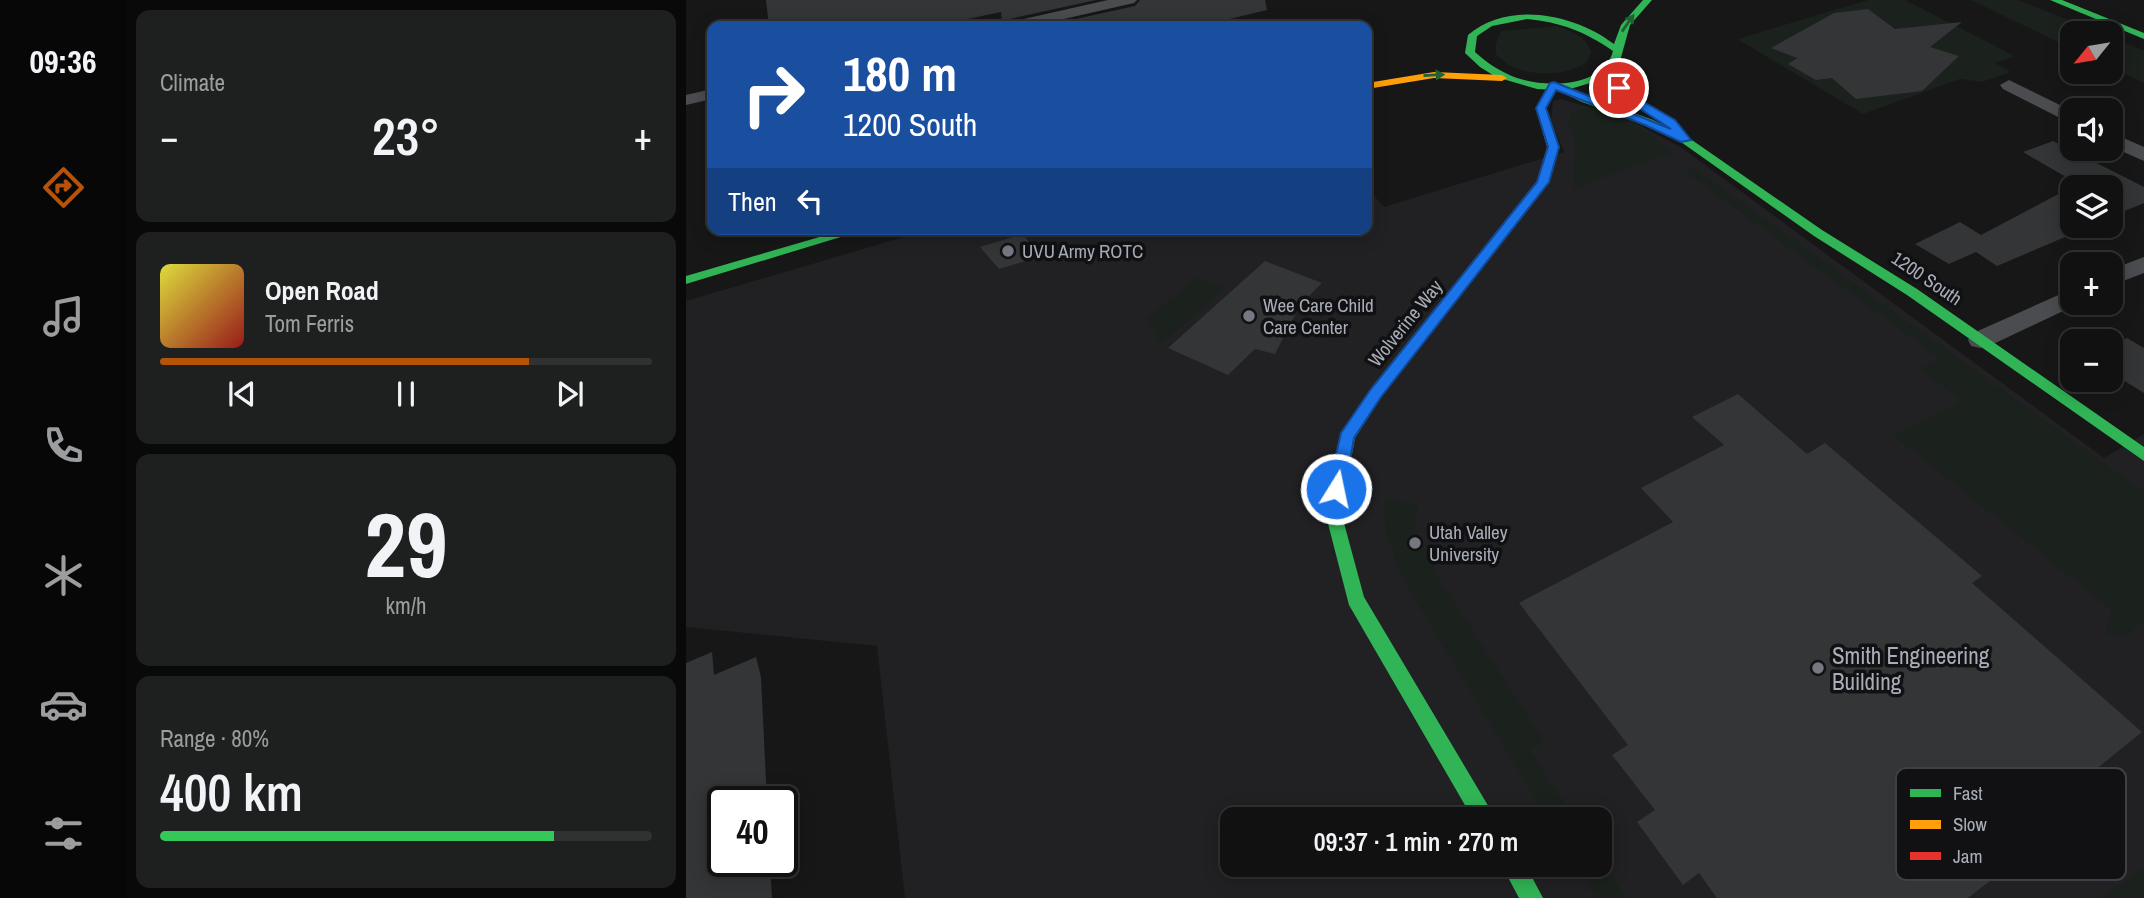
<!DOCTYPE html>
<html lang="en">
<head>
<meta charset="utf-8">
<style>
	body { margin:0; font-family:"Archivo Narrow",sans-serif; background:#1e1f1f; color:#f1f3f6; height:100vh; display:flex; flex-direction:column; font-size:26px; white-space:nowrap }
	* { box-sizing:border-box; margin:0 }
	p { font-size:23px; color:#9c9d9f }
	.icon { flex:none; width:38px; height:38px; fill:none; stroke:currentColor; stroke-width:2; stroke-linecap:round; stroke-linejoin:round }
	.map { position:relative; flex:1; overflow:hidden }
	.panel { display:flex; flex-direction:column; gap:10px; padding:10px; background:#090909; width:560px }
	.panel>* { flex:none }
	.guide { position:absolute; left:21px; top:21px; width:665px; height:214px; border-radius:14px; box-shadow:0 4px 18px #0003,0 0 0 2px #303131; background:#1a4fa0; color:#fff; overflow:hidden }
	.needle { width:46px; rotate:240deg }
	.fabs { position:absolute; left:1374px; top:21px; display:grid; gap:14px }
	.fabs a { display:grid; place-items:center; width:63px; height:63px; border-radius:14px; background:#111; box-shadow:0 4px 18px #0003,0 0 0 2px #303131; font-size:35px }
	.speed { position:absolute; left:21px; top:786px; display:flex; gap:14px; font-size:35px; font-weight:700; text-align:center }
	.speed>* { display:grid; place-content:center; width:91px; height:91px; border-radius:50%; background:#111; box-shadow:0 4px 18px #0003,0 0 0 2px #303131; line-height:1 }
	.speed .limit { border:4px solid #111; border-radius:10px; background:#fff; color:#111 }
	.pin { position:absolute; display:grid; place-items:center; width:60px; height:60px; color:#fff; margin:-30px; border:4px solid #fff; border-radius:50%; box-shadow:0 2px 7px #0007 }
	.me { position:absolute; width:77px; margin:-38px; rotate:10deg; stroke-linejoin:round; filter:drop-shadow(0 0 5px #0008) }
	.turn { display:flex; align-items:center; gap:24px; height:147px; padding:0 21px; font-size:32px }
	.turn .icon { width:91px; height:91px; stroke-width:2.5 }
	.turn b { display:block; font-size:49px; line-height:60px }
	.then { display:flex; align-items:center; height:66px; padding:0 21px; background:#0003; gap:14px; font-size:26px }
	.big { font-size:52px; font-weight:600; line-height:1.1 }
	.panel .tile { flex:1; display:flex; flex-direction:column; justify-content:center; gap:10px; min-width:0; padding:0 24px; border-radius:14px; background:#1e1f1f }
	.panel .dial { align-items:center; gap:0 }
	.dial b { font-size:91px; line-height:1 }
	.song { display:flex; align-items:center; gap:21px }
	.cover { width:84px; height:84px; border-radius:10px; background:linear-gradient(135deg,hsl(60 70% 55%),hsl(0 70% 35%)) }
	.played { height:7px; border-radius:4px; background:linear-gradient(90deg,#b45309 75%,#303131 75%) }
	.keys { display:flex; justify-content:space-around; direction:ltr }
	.heat { display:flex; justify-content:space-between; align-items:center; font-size:38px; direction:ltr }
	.charge { height:10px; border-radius:5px; background:linear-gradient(90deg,#34c759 80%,#303131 0) }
	.trip { position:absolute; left:534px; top:807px; width:392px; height:70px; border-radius:14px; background:#111; box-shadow:0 4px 18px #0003,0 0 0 2px #303131; font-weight:600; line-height:70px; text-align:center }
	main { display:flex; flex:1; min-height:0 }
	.tabs { display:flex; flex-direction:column; width:126px; justify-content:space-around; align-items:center; background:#070707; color:#9c9d9f }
	.tabs .icon { width:49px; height:49px }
	.tabs .on { color:#b45309 }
	.tabs b { font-size:32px; color:#f1f3f6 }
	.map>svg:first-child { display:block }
	.built { fill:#212124; fill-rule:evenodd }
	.green { fill:#1b211c }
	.building { fill:#343537 }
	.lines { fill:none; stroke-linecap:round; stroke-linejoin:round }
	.street { fill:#4b4c50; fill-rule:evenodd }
	.fast { fill:#30b455; fill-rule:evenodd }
	.slow { fill:#ff9f0a; fill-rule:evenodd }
	.jam { fill:#e5322d; fill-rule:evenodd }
	.oneway { fill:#206234 }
	.route { fill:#1a73e8; stroke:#114b97; stroke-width:2 }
	.poi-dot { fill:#757880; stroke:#111113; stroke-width:2.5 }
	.labels { text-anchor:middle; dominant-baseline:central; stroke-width:7; stroke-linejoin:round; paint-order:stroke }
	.poi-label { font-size:19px; fill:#a8adb8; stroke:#111113; text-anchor:start }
	.street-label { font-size:19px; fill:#a8adb8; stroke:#111113 }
	.near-poi-label { font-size:23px; fill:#a8adb8; stroke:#111113; text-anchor:start }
	.key { fill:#111113; stroke:#3e4045; stroke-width:2 }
	.key-label { font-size:19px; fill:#a8adb8 }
</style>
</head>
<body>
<main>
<nav class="tabs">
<b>09:36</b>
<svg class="icon on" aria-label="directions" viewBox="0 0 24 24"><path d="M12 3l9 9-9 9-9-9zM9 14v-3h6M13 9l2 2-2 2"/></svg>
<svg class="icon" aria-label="music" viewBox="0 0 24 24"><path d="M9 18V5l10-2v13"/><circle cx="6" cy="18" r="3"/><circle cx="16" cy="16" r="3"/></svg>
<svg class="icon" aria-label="phone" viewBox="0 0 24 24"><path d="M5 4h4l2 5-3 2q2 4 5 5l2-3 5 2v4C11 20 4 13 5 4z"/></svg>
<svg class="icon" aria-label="climate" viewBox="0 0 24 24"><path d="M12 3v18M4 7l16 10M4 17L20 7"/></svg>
<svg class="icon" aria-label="car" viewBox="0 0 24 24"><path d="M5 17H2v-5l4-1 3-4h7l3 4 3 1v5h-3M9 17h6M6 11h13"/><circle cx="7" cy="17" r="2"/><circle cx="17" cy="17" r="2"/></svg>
<svg class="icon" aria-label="filters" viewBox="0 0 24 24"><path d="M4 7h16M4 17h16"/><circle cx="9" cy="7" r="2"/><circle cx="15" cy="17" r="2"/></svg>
</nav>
<section class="panel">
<div class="tile"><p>Climate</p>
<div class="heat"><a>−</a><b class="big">23°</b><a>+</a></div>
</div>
<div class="tile">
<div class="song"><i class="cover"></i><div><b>Open Road</b><p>Tom Ferris</p></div></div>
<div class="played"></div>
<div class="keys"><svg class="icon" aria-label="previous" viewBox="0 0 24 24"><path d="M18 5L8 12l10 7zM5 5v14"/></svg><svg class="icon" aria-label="pause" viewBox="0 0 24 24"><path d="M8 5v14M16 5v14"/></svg><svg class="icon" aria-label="next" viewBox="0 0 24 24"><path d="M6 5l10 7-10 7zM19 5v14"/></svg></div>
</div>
<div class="tile dial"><b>29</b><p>km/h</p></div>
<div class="tile"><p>Range · 80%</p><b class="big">400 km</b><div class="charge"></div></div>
</section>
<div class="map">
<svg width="1458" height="898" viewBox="0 0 1458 898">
	<rect width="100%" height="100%" fill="#171717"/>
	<path class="built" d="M874,99L938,117L996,148L1418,458L1458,434V898H219L191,646L0,627V301L245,229H681V188L698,207L878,152L865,120L867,101ZM546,819H914V864H546Z"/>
	<g class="green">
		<polygon points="1182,0 1219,0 1329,56 1309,63 1325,72 1296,82 1274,79 1177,114 1051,39"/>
		<polygon points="1285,0 1332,0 1415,33 1386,33 1386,49"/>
		<path d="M871,26C885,31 901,36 905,52L901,62C877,79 829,78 810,54V43L815,31Z"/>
		<polygon points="1425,37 1458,51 1458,83 1425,67"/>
		<polygon points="907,107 934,113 987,152 888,188 889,140 882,123 886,112"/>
		<polygon points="1008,168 1458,492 1458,621 1436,638 1420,632 1426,610 1207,435 1272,403 1270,396 1234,369 1254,358 999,171"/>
		<polygon points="511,277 540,288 475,344 461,318"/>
		<polygon points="698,499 731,505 729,528 755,582 858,741 844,750 888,819 862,819 716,578 700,532"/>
		<polygon points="914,857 941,898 910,898 890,865 914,864"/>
		<polygon points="1458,868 1458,898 1413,898"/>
	</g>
	<g class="building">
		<polygon points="80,0 410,0 319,20 316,24 315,12 249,26 83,26"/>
		<polygon points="454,0 579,0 581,10 514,26 358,26 449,6"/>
		<polygon points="1182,9 1209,29 1276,22 1244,47 1273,56 1236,91 1170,99 1146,78 1130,80 1102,64 1111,58 1085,48 1148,13"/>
		<polygon points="1367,141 1458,187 1458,203 1424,217 1424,187 1386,187 1392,184 1337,152"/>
		<polygon points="1386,187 1386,226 1405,226 1311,266 1290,252 1263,264 1229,244 1274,222 1295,235"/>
		<polygon points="337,234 353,257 313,269 294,247"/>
		<polygon points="579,261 636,283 614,305 589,354 569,349 542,375 482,348"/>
		<polygon points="1441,338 1458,348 1458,393 1424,372 1424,347"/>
		<polygon points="1052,394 1121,454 1139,443 1296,576 1286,583 1456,732 1290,866 1304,881 1282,898 1031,898 1013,873 997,885 951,822 969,810 926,755 942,745 833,603 987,522 955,488 1038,445 1006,417"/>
		<polygon points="26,652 28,675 70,657 75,677 81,802 37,802 37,861 84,861 86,898 0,898 0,663"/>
	</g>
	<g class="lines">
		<g class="street">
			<polygon points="422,0 451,0 448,3 347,26 318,26 320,23"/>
			<polygon points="1323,80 1386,111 1386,124 1317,89 1314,85"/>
			<polygon points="26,89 26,99 0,105 0,95"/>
			<polygon points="1424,132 1458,147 1458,161 1424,146"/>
			<polygon points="1458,257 1458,273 1424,286 1424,270"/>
			<polygon points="1386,289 1386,303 1394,303 1303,346 1294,348 1285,346 1282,340 1285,334"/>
		</g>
		<g class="fast">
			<path d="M957,0H966L944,25L934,61L926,71L911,81L884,89L967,120L1003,138L1136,230L1231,289L1458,447V461L1221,295L1128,236L995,142L959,124L896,102L871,90L851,89L810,77L794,67L779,53L782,35C822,0 889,14 928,44L935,25ZM841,19C874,22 900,32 927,51C917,88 860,88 831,78C815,72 802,64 789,52L791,36L806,26Z"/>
			<polygon points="1364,0 1376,0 1458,33 1458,39"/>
			<polygon points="161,229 181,229 0,284 0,276"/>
			<polygon points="805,244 811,248 809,251 695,397 669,438 655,512 678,597 810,819 787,819 663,605 639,512 655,433 685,389 801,245"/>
			<polygon points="815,864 839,864 857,898 833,898"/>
		</g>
		<polygon class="slow" points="748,72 816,75 821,78 816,81 748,78 681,89 681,83"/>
		<polygon class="jam" points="864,83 873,85 860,109 873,147 863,182 809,251 801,251 801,245 851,181 861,147 850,109"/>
	</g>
	<defs><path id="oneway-solid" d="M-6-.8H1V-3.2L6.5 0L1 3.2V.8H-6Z" transform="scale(1.75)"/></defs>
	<g class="oneway">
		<use href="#oneway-solid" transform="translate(942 23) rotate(-55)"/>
		<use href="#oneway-solid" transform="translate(748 75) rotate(-3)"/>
	</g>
	<polygon class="route" points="868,82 985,129 939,99 928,88 937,86 946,95 989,120 1005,140 995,142 959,125 870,90 860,108 873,147 863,182 695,397 668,438 659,489 656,494 645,494 642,489 655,433 685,389 851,182 862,147 850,108 864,83"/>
	<g class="poi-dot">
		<circle cx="322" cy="251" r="7"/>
		<circle cx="563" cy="316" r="7"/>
		<circle cx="729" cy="543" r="7"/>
		<circle cx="1132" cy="668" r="7"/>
	</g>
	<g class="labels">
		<g class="poi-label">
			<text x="336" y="251">UVU Army ROTC</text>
			<text x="577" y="305">Wee Care Child<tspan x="577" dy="22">Care Center</tspan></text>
			<text x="743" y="532">Utah Valley<tspan x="743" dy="22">University</tspan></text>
		</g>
		<g class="street-label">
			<text transform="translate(1241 278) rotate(34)">1200 South</text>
			<text transform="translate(719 323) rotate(-51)">Wolverine Way</text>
		</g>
		<g class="near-poi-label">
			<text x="1146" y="655">Smith Engineering<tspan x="1146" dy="26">Building</tspan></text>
		</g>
	</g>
	<rect x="1210" y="768" width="230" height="112" rx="10" class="key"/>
	<rect x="1224" y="789" width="31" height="8" fill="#30b455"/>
	<rect x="1224" y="820" width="31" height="9" fill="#ff9f0a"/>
	<rect x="1224" y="852" width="31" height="8" fill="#e5322d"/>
	<g class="key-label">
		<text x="1267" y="800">Fast</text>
		<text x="1267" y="831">Slow</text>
		<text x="1267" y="863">Jam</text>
	</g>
</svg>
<div class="fabs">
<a><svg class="needle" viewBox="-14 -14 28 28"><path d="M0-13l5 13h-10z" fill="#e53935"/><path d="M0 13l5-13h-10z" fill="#9c9d9f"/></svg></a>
<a><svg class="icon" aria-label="sound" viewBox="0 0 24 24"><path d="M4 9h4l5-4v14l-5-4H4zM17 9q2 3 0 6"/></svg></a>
<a><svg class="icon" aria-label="layers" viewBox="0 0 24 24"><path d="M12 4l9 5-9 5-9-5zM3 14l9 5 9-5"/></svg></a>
<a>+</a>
<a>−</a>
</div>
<div class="speed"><div class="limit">40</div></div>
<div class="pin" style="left:933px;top:88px;background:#d93025"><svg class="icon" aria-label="arrive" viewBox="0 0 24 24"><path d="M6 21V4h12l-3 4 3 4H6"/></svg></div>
<svg class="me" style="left:650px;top:489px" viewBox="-20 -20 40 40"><circle r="17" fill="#1a73e8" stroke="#fff" stroke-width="3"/><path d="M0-11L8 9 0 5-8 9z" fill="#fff"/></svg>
<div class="trip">09:37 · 1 min · 270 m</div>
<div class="guide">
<div class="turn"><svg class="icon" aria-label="right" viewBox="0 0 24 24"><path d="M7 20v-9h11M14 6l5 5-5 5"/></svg><div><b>180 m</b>1200 South</div></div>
<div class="then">Then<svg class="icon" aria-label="left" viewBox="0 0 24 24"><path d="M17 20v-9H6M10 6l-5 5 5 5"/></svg></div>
</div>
</div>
</main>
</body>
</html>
